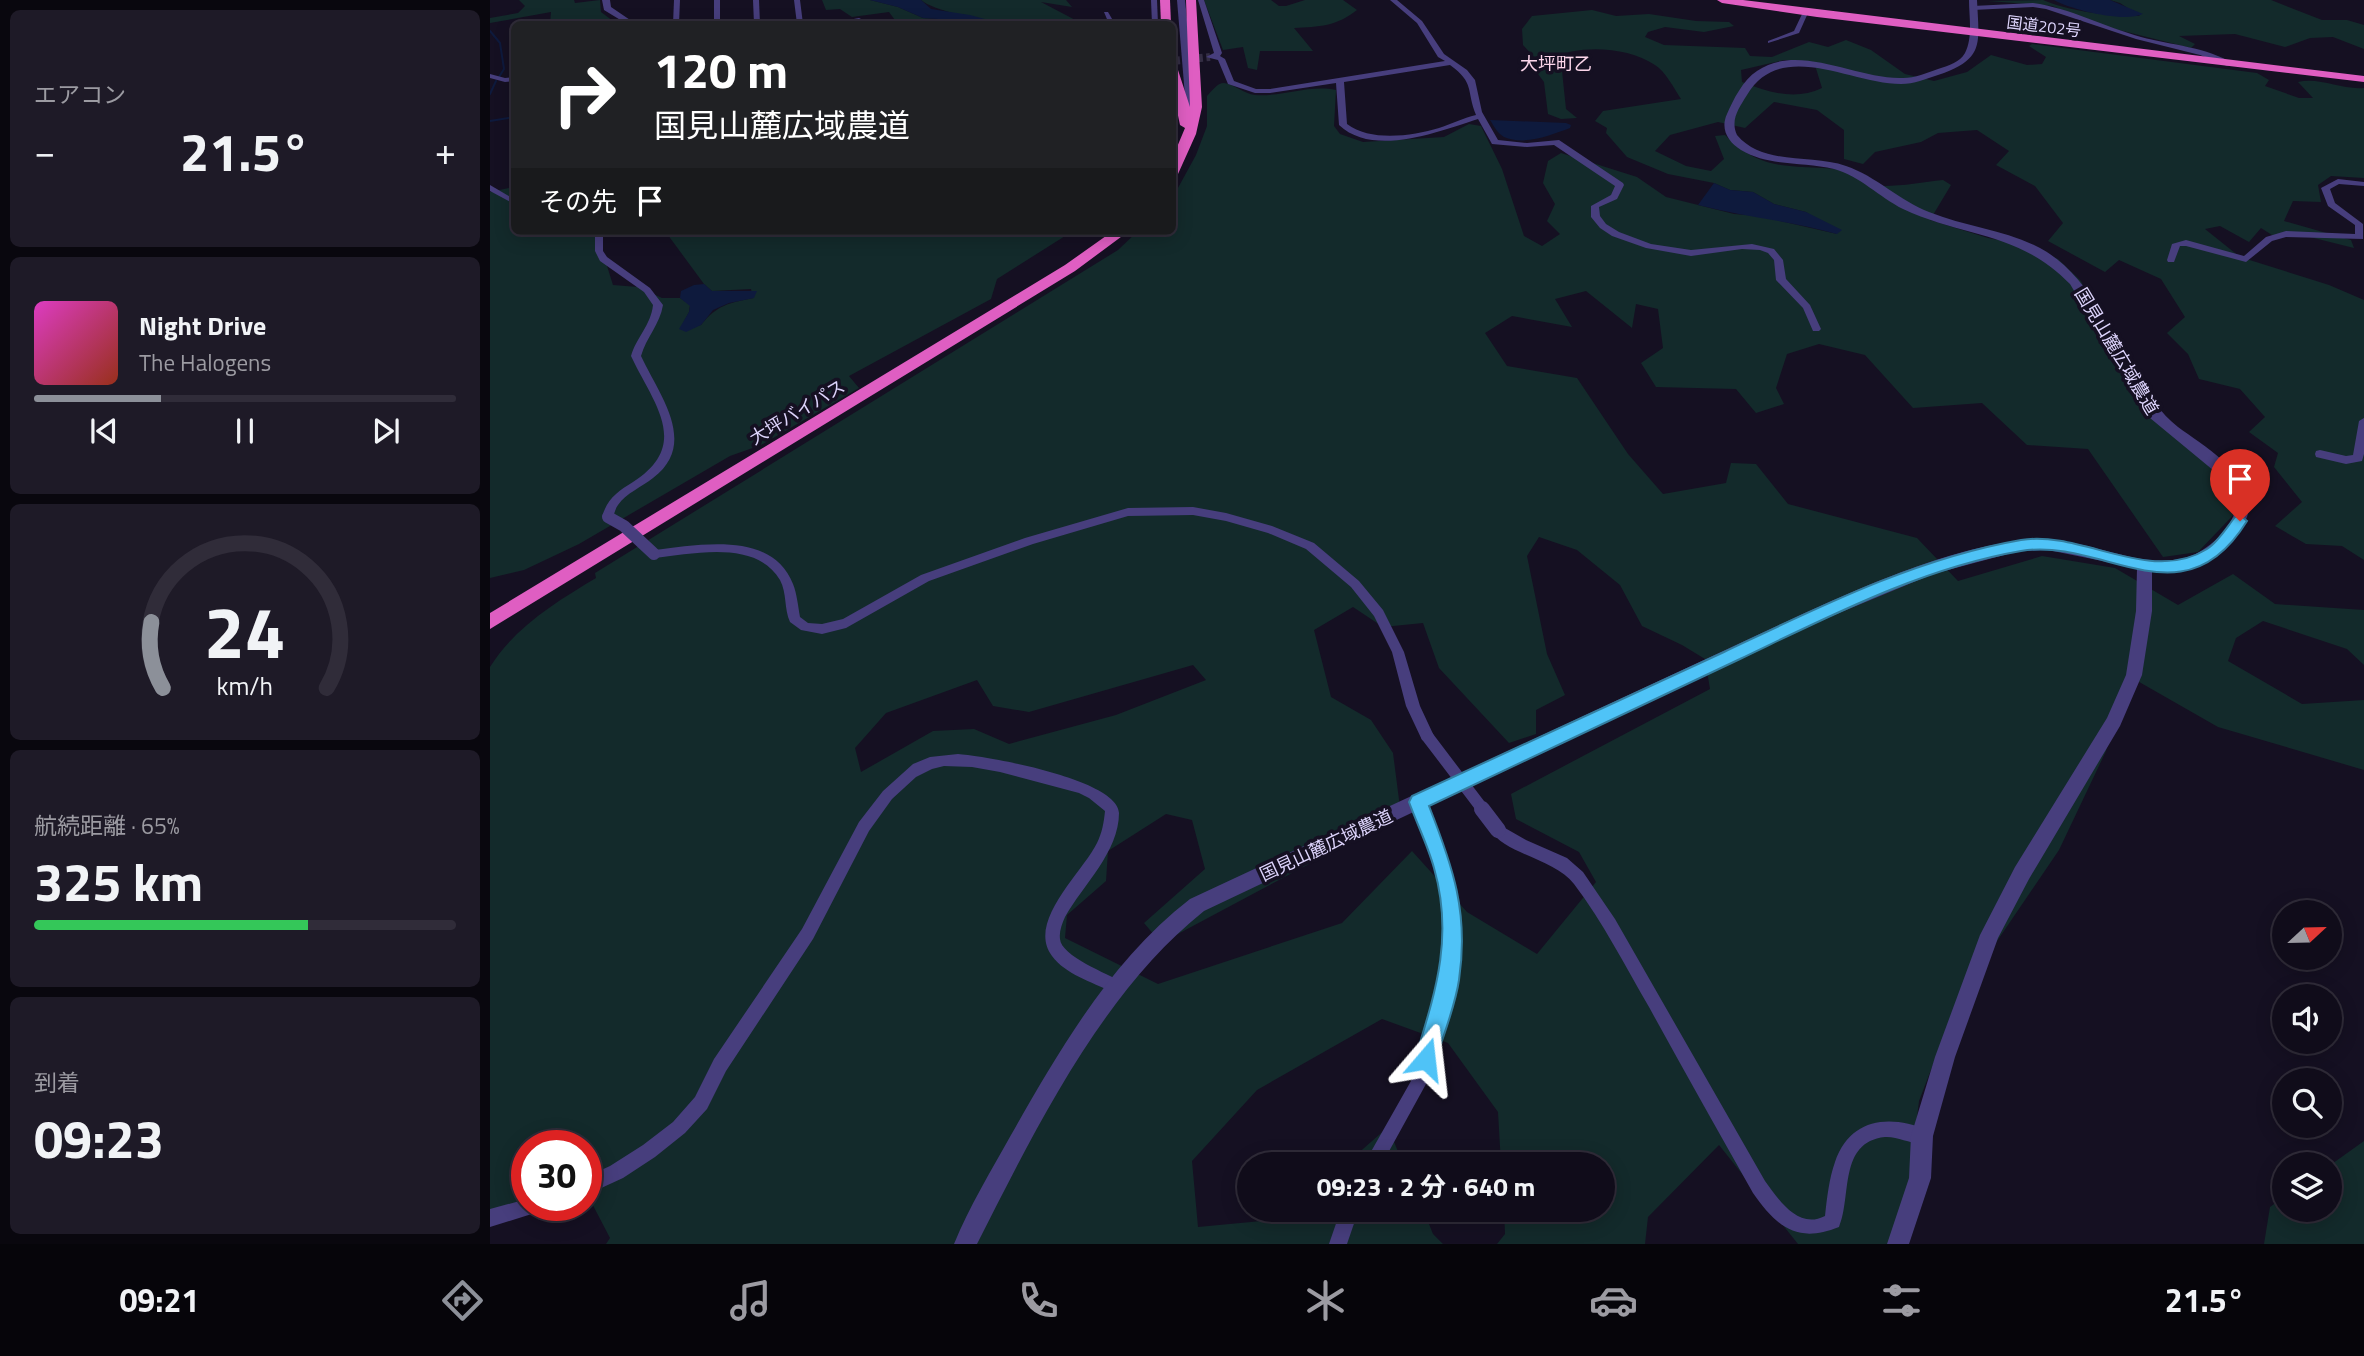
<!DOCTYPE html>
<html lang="ja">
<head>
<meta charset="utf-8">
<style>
	body { margin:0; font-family:"Titillium Web","Noto Sans JP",sans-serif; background:#1e1a27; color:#f1f3f6; height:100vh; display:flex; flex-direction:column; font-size:26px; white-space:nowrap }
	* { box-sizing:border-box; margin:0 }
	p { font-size:23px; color:#9c9ba2 }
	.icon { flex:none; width:38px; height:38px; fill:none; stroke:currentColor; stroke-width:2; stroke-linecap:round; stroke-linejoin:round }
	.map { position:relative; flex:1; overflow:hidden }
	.sheet { display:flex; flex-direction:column; gap:10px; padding:10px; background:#09070e; width:490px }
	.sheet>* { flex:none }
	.hud { position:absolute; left:21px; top:21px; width:665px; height:214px; border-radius:10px; box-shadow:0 4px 18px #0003,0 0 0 2px #302c39; background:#202124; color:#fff; overflow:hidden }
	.needle { width:46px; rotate:68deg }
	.controls { position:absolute; left:1782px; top:900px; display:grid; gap:14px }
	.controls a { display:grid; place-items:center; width:70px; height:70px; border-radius:50%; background:#100c1a; box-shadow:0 4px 18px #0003,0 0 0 2px #302c39; font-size:35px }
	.speed { position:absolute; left:21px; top:1130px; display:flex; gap:14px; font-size:35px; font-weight:700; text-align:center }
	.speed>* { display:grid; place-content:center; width:91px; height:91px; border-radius:50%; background:#100c1a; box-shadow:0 4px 18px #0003,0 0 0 2px #302c39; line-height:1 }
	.speed .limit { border:10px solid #d22; background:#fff; color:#111 }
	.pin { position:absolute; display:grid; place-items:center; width:60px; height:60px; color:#fff; margin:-72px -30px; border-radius:50% 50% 50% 0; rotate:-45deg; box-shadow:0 0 7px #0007 }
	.pin .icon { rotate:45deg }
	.me { position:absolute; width:77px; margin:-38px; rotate:17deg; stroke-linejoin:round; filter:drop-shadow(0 0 5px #0008) }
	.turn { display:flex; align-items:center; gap:24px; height:147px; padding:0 28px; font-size:32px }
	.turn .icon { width:91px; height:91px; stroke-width:2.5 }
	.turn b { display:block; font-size:49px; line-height:60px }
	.then { display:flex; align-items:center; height:66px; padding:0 28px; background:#0003; gap:14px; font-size:26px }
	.big { font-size:52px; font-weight:700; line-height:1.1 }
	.sheet .tile { flex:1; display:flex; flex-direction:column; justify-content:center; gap:10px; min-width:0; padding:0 24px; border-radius:10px; background:#1e1a27 }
	.sheet .dial { align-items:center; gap:0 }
	.dial svg { height:182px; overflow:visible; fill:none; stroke:#302c39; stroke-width:7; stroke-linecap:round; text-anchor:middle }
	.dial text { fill:#f1f3f6; stroke:none }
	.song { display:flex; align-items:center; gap:21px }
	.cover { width:84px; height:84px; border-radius:10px; background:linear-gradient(135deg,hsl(310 70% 55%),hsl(10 70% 35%)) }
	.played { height:7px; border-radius:4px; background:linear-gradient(90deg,#8c9099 30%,#302c39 30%) }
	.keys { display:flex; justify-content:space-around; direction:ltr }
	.heat { display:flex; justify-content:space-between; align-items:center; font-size:38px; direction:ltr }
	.charge { height:10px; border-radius:5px; background:linear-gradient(90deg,#34c759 65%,#302c39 0) }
	.trip { position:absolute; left:747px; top:1152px; width:378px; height:70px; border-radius:35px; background:#100c1a; box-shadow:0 4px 18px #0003,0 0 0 2px #302c39; font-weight:700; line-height:70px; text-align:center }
	.menu { display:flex; height:112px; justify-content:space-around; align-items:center; background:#06050a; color:#9c9ba2 }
	.menu .icon { width:49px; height:49px }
	.menu .selected { color:#8c9099 }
	.menu b { font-size:32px; color:#f1f3f6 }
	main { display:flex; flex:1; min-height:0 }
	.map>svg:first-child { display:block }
	.green { fill:#132a2b; fill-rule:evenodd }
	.water { fill:#0e1a3d }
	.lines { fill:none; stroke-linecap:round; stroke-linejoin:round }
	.stream { stroke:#0e1a3d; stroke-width:2 }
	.minor-tunnel { stroke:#332d43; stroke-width:8; stroke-dasharray:8 3.5; stroke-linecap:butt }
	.minor { fill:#473e7d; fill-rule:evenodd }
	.tertiary { fill:#473e7d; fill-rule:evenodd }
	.trunk { fill:#df5ec2; fill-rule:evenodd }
	.minor-bridge-far1 { stroke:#473e7d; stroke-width:12 }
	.minor-bridge { stroke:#473e7d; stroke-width:16 }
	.route { fill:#4fc3f7; stroke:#337fa1; stroke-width:2 }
	.labels { text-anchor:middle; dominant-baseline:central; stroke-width:7; stroke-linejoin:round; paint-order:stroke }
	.far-street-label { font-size:16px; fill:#ddd4fc; stroke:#151022 }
	.far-quarter-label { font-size:18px; fill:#fcd6ea; stroke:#151022 }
	.street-label { font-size:18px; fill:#ddd4fc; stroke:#151022 }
</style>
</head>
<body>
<main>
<section class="sheet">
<div class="tile"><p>エアコン</p>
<div class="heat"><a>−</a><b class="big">21.5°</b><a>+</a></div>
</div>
<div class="tile">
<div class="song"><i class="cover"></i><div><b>Night Drive</b><p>The Halogens</p></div></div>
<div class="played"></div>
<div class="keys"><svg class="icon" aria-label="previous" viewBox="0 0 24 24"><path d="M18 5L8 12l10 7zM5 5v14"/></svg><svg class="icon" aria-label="pause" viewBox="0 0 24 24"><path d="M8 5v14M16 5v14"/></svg><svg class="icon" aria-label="next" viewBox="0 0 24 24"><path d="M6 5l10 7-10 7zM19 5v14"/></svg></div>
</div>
<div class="tile dial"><svg viewBox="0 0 100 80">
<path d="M14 69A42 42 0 1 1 86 69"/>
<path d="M14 69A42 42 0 0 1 9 40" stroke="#8c9099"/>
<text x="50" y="56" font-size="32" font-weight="700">24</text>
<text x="50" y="72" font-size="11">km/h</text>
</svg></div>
<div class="tile"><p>航続距離 · 65%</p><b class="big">325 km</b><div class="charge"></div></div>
<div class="tile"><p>到着</p><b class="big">09:23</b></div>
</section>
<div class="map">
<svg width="1874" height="1244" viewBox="0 0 1874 1244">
	<rect width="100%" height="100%" fill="#151022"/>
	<g class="green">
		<polygon points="29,0 84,0 85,3 110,0 111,12 127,24 60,24 61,12 0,23 0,18 28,13 35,6"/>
		<polygon points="332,0 380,0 408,7 433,18 477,21 487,24 408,24 399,12 362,17 350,9 336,10"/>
		<path d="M431,0H576L582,7L551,2L591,23C565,33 452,18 431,0Z"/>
		<path d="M714,0H781L789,6H796L815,0H853L867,10C847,26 829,27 804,28L823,51H770L767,70L758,68L753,47L733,50Z"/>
		<path d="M1553,0C1577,11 1624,17 1650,16L1630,3L1620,0H1781L1832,20H1857L1874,25V49L1843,37L1820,38L1795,47L1745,34L1689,36L1705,44L1701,48L1617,27L1562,6L1498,1Z"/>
		<path d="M1102,10L1126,16L1159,14L1206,21L1239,22L1244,26L1214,32L1175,27L1158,32L1155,37L1174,45L1255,48L1260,56L1282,57L1319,42L1338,47L1356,40L1381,50L1415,74L1444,81L1477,72L1501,55L1537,65L1552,64L1556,57L1539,46L1542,44L1767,73L1779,80L1775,86L1809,98H1823L1808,82C1830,77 1851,90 1874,88V178L1841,176L1828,185L1831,202L1803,201L1794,221L1861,240L1864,248L1808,234L1782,235L1771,228L1759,242L1730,226L1715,229L1750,257L1839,285L1874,300V560L1852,546L1816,544L1785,526L1812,502L1784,467L1788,453L1759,432L1775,417L1750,389L1709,379L1698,354L1677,333L1695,317L1671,279L1629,260L1615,272L1558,241L1573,223L1545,186L1506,165L1519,151L1487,130L1448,133L1431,142L1385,152L1373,164L1354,159V130L1327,110L1284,102L1255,128L1228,122L1180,135L1165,151L1196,166L1221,171L1234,159L1225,136L1235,135C1279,181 1318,159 1370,174C1379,177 1385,186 1394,186C1413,186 1434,182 1453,180L1461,185L1440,220L1498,238L1539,246L1568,259L1591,281L1641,391L1685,434L1737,472L1751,507L1708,552L1673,557L1598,449L1537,445L1492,403L1423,408L1375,355L1329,344L1297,354L1286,388L1294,404L1266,413L1246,389L1166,387L1151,363L1173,348L1168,309L1146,304L1142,328L1096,291L1065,299L1082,327L1022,316L995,333L1017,366L1087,378L1138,454L1173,494L1236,483L1241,463L1266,464L1298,504L1427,538L1468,581L1552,556L1625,568L1688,605L1743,574L1785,604L1874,610V665L1857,649L1773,621L1746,638L1738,661L1812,704L1874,700V770L1728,727L1637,675L1616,751L1569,850L1469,997L1429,1101L1411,1244H1308L1229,1145L1158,1217L1155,1244H1007L1015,1234L1014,1209H1113V1164H1011L1008,1112L958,1043L892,1019L767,1090L702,1161L708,1227L794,1219L805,1209H933L943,1234L953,1244H116L120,1238L96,1192V1146H37V1206H50L0,1225V667C25,627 66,602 106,578L105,573L628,250L648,231H682L683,197L706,155L717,126V96C722,91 727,83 734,83C744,84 754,94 765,95C793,97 819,84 846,90L844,126L850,134L873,142L954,137L979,124L991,126L1012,169L1034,236L1052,246L1070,234L1057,221L1065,204L1053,183L1058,161L1071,153L1147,177L1176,197L1244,214L1269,216L1347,234L1316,212L1284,204L1263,192L1240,190L1224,183L1178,174L1137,157L1116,133L1117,128L1105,121L1113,111L1191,99C1184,88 1175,71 1165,65C1136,46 1090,45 1060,58L1072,71L1076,109L1087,118L1071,119L1058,114L1054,82L1048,74L1052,66L1033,45L1032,29L1042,16ZM1294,60L1324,62L1332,88C1305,101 1278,92 1252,82L1251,70ZM1049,537L1087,550L1130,585L1152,626L1192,645L1215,659L1220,689L1021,794L1026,819L1089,852L1106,882L1047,954L977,912L922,851L852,923L668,984L575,938L577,915L616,881L618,851L676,814L702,820L715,869L654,923L671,943L911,815L903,753L881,720L841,697L824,630L863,607L893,627L933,623L949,668L1019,743L1046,734V710L1075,695L1057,654L1037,556ZM703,665L716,680L626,715L519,744L484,729L443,731L371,772L365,748L396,713L487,680L503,706L539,712Z"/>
		<path d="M24,187V231H106L123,285L148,287L172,298H190L200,305L199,312L190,329L211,325C227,305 239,303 263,298L261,289L222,291L214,284L175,231H583L507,279L501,299L359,376L369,388L271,445L240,456L89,544L34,570L0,578V192Z"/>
		<polygon points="898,1127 913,1164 856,1164"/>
		<polygon points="1874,1141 1874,1244 1774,1244 1780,1207 1794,1197 1794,1209 1839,1209 1839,1166"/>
	</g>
	<g class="water">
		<polygon points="380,0 431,0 441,9 480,15 513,24 487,24 477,21 433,18 408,7"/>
		<path d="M1564,0H1620L1653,14C1634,23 1582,10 1564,0Z"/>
		<path d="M1000,120L1076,123L1081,125L1080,128C1061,135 1034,146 1014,137C1007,133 1004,126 1000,120Z"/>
		<path d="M1224,183L1240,190L1263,192L1284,204L1316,212L1352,230L1347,234C1301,221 1254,217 1208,205Z"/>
		<polygon points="214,284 222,291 267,291 264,298 239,303 223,310 211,325 196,332 189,329 199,312 200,306 190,298 191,291 204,285"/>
	</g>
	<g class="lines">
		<g class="stream">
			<polyline points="0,31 10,43 14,69 9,77"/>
			<polyline points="0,94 6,81"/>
			<polyline points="0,121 24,117"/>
		</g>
		<polyline class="minor-tunnel" points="682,61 720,57"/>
		<g class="minor">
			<polygon points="184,0 190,0 189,24 183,24"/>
			<rect x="224" y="0" width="6" height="24"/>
			<polygon points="263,0 269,0 270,24 264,24"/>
			<polygon points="304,0 310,0 313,24 307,24"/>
			<polygon points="661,0 667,0 668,24 662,24"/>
			<path d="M708,0H714L732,53L730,56L735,59L744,81L766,89H780L955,61L948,57L927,23L900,0H907L932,21L954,54L977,70L985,80L992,112L1008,140L1037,143L1069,140L1133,183L1134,185L1127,199L1109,207L1110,216L1116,224L1129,232L1161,244L1201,250L1262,244L1284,249L1293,260L1296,279L1320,305L1331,329L1329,331H1323L1313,308L1286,280L1284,260L1278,253L1270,250L1252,249L1201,256L1156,248L1122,236L1110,228L1101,217V206L1121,195L1125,186L1064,145L1037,147L1002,144L988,119C950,131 884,158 849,125L846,83L780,93H765L738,84L728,60L716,57L724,53ZM960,65C985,83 976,90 986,115C973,118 961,124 949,128C922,136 881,142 857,124L854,82Z"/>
			<path d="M1543,3C1580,8 1615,27 1651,37C1681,45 1717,47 1744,64L1737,66L1710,55L1646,39L1556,9L1543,7L1483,10L1480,8L1483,6Z"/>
			<polygon points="614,12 618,12 625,24 619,24"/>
			<polygon points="1313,12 1318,13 1309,33 1278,43 1278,41 1304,31"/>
			<polygon points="369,18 371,19 371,21 351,24 337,24"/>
			<polygon points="656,20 658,21 658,23 637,24"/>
			<polygon points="0,74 15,78 24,77 24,81 15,82 0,78"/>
			<polygon points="1848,179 1874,182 1874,186 1849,184 1840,189 1845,203 1873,224 1873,239 1796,237 1782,241 1756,262 1696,246 1690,246 1684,262 1678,262 1677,260 1682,244 1696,240 1754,256 1776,237 1796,231 1865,234 1865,225 1838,206 1831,188"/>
			<polygon points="0,185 24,199 24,204 0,191"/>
			<path d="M105,231H113V251L117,257L160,288L173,305C170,324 156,338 151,356C169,395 209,443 163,478C152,487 136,493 128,505C125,509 124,515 122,520L118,521L112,517C117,499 128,491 143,482C202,444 163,403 141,356C146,338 161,325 163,305L154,292L110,261L105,251Z"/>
			<polygon points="1874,418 1874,454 1872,461 1856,464 1826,457 1825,454 1826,451 1830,450 1856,456 1863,455 1869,421"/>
			<path d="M703,507L736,513L782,526L824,543L869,581L893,610L914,652L930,706L944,736L942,740L937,742L932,740L916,706L902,652L884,616L861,587L816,549L778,533L736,521L703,515L638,516L543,544L439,581L356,628L332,634L311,630L300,622C294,609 297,593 290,580C266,539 203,554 164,558L158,554L164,550C209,545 282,530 303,584C307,594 308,606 310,617L318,623L332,624L353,619L431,575L535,538L638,508Z"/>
			<path d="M468,754C496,756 628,779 629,813C629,852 593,885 575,917C572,924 569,931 570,939C571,956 618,974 632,982L635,987L632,992L627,995L622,992C602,982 575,974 562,956C536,922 593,872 607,843C612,833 614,822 615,811L599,798L589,793L510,772L482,767L454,766L442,769L426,777L402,799L379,831L323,939L236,1071L217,1109L195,1133L165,1157L133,1178L96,1195V1177L120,1166L153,1145L183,1122L205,1097L224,1059L312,929L369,822L393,791L423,764L440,757Z"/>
			<polygon points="928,796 933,798 935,802 961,868 967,904 971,940 966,983 936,1084 892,1164 874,1164 921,1081 950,983 955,940 953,904 947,868 921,802 923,798"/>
			<path d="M1008,824L1036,840L1077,858L1093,872L1125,919L1275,1181C1289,1200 1308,1230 1335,1216C1337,1198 1339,1179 1345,1162C1360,1118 1399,1114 1438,1130L1440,1136L1438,1142C1425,1147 1409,1136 1395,1137C1348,1142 1362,1197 1349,1227C1307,1244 1287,1227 1263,1193C1228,1131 1193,1069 1159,1007C1135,966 1113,922 1084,884C1065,859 1012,853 1001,830L1003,826Z"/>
			<polygon points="37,1199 37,1206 51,1206 48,1212 0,1227 0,1209"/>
			<polygon points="851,1209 869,1209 857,1244 839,1244"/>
		</g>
		<g class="tertiary">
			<polygon points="112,0 120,0 121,7 146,24 137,24 114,10"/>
			<polygon points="687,0 695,0 706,108 701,111 696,108"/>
			<path d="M1479,0H1487C1489,44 1495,59 1448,75C1436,79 1424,84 1411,84C1361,84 1291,38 1257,95C1249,108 1240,120 1247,135C1273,166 1321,154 1356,166C1386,176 1410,201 1439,212C1476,227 1516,230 1550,248C1597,273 1623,334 1649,377C1660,396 1670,413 1688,427C1718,449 1784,487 1749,531C1724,561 1703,574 1662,570V611L1652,675L1630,726L1539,879L1508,938L1465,1057L1443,1136L1441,1178L1419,1244H1397L1419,1178L1421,1136L1445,1057L1490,935L1525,867L1617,718L1636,675L1646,611L1647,568L1558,550L1529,551L1443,574L1313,628L714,911C612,992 545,1130 487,1244H464C479,1207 501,1171 521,1135C570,1049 621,960 700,899L1302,619C1372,587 1479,538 1556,540C1602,540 1652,571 1698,557C1717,551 1747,526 1745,504C1744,494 1740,487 1735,480L1660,418L1580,284C1528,231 1475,238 1413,209C1389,197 1370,176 1344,169C1313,161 1279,167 1251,150C1238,142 1230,129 1237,114C1243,100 1253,80 1267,71C1309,42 1367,80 1413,78C1425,78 1437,73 1448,69C1458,66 1470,62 1475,53C1483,37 1479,17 1479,0Z"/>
		</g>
		<g class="trunk">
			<polygon points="670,0 680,0 681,24 671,24"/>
			<polygon points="696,0 706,0 712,107 706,134 688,174 682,178 682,159 695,128 690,125 682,87 682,67 688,70 700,107"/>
			<polygon points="1227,0 1253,0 1874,76 1874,82 1327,17 1232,3"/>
			<polygon points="623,231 639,231 585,271 0,629 0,613 575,265"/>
		</g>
		<g class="minor-bridge-far1">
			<polyline points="118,517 134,526 164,554"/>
			<polyline points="937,736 994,811"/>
		</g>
		<polyline class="minor-bridge" points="992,809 1008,830"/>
	</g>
	<path class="route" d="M1750,515L1757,521C1693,625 1614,537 1531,551C1432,568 1340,616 1250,659C1146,708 1042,757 939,806C963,867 979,913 969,980C965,1007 954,1033 946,1059L943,1066L936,1069L928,1066L925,1059C945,993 964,938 944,868C938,846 927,824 919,802L922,796C1026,748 1130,700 1234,652C1329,607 1427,558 1531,540C1592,530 1660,585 1717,549C1728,542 1737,527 1745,517Z"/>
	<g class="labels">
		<g class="far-street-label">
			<text transform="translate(1554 26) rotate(7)">国道202号</text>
		</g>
		<g class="far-quarter-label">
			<text x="1066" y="63">大坪町乙</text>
		</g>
		<g class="street-label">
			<text transform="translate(1627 351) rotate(59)">国見山麓広域農道</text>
			<text transform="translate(307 412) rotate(-31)">大坪バイパス</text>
			<text transform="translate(836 845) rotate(-25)">国見山麓広域農道</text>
		</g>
	</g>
</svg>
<div class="controls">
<a><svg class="needle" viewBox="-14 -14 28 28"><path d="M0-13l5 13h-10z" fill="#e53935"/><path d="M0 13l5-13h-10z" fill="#9c9ba2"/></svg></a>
<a><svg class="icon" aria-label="sound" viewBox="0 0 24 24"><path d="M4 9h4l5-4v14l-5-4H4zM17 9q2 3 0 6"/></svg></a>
<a><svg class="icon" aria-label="search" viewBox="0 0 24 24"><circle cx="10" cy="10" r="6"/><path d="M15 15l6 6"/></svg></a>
<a><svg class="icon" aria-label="layers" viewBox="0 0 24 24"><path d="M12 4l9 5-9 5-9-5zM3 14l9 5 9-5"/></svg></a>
</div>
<div class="speed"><div class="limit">30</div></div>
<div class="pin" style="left:1750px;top:521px;background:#d93025"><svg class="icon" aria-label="arrive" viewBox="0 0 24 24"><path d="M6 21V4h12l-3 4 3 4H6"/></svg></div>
<svg class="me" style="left:936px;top:1059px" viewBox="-20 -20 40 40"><path d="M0-17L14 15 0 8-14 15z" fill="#4fc3f7" stroke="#fff" stroke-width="4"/></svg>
<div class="trip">09:23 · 2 分 · 640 m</div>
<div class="hud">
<div class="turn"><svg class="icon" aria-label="right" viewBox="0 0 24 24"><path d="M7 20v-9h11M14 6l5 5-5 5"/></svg><div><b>120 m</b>国見山麓広域農道</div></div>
<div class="then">その先<svg class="icon" aria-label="arrive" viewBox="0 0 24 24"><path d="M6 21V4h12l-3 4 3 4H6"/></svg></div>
</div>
</div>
</main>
<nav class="menu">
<b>09:21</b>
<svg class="icon selected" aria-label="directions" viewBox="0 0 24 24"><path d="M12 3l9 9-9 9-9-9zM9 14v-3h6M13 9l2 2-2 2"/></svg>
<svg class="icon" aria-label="music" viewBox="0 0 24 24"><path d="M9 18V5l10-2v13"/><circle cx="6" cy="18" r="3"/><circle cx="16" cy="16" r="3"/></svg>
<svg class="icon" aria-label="phone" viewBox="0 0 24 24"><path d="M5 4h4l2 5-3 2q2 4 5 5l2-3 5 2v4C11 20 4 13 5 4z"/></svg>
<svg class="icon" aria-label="climate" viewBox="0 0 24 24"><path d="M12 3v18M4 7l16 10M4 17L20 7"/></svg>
<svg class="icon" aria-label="car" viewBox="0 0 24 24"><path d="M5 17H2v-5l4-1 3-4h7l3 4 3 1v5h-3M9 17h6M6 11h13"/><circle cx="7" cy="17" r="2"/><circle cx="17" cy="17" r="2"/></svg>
<svg class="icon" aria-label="filters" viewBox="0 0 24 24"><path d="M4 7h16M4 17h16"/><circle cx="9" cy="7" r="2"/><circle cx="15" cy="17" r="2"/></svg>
<b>21.5°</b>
</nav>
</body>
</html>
